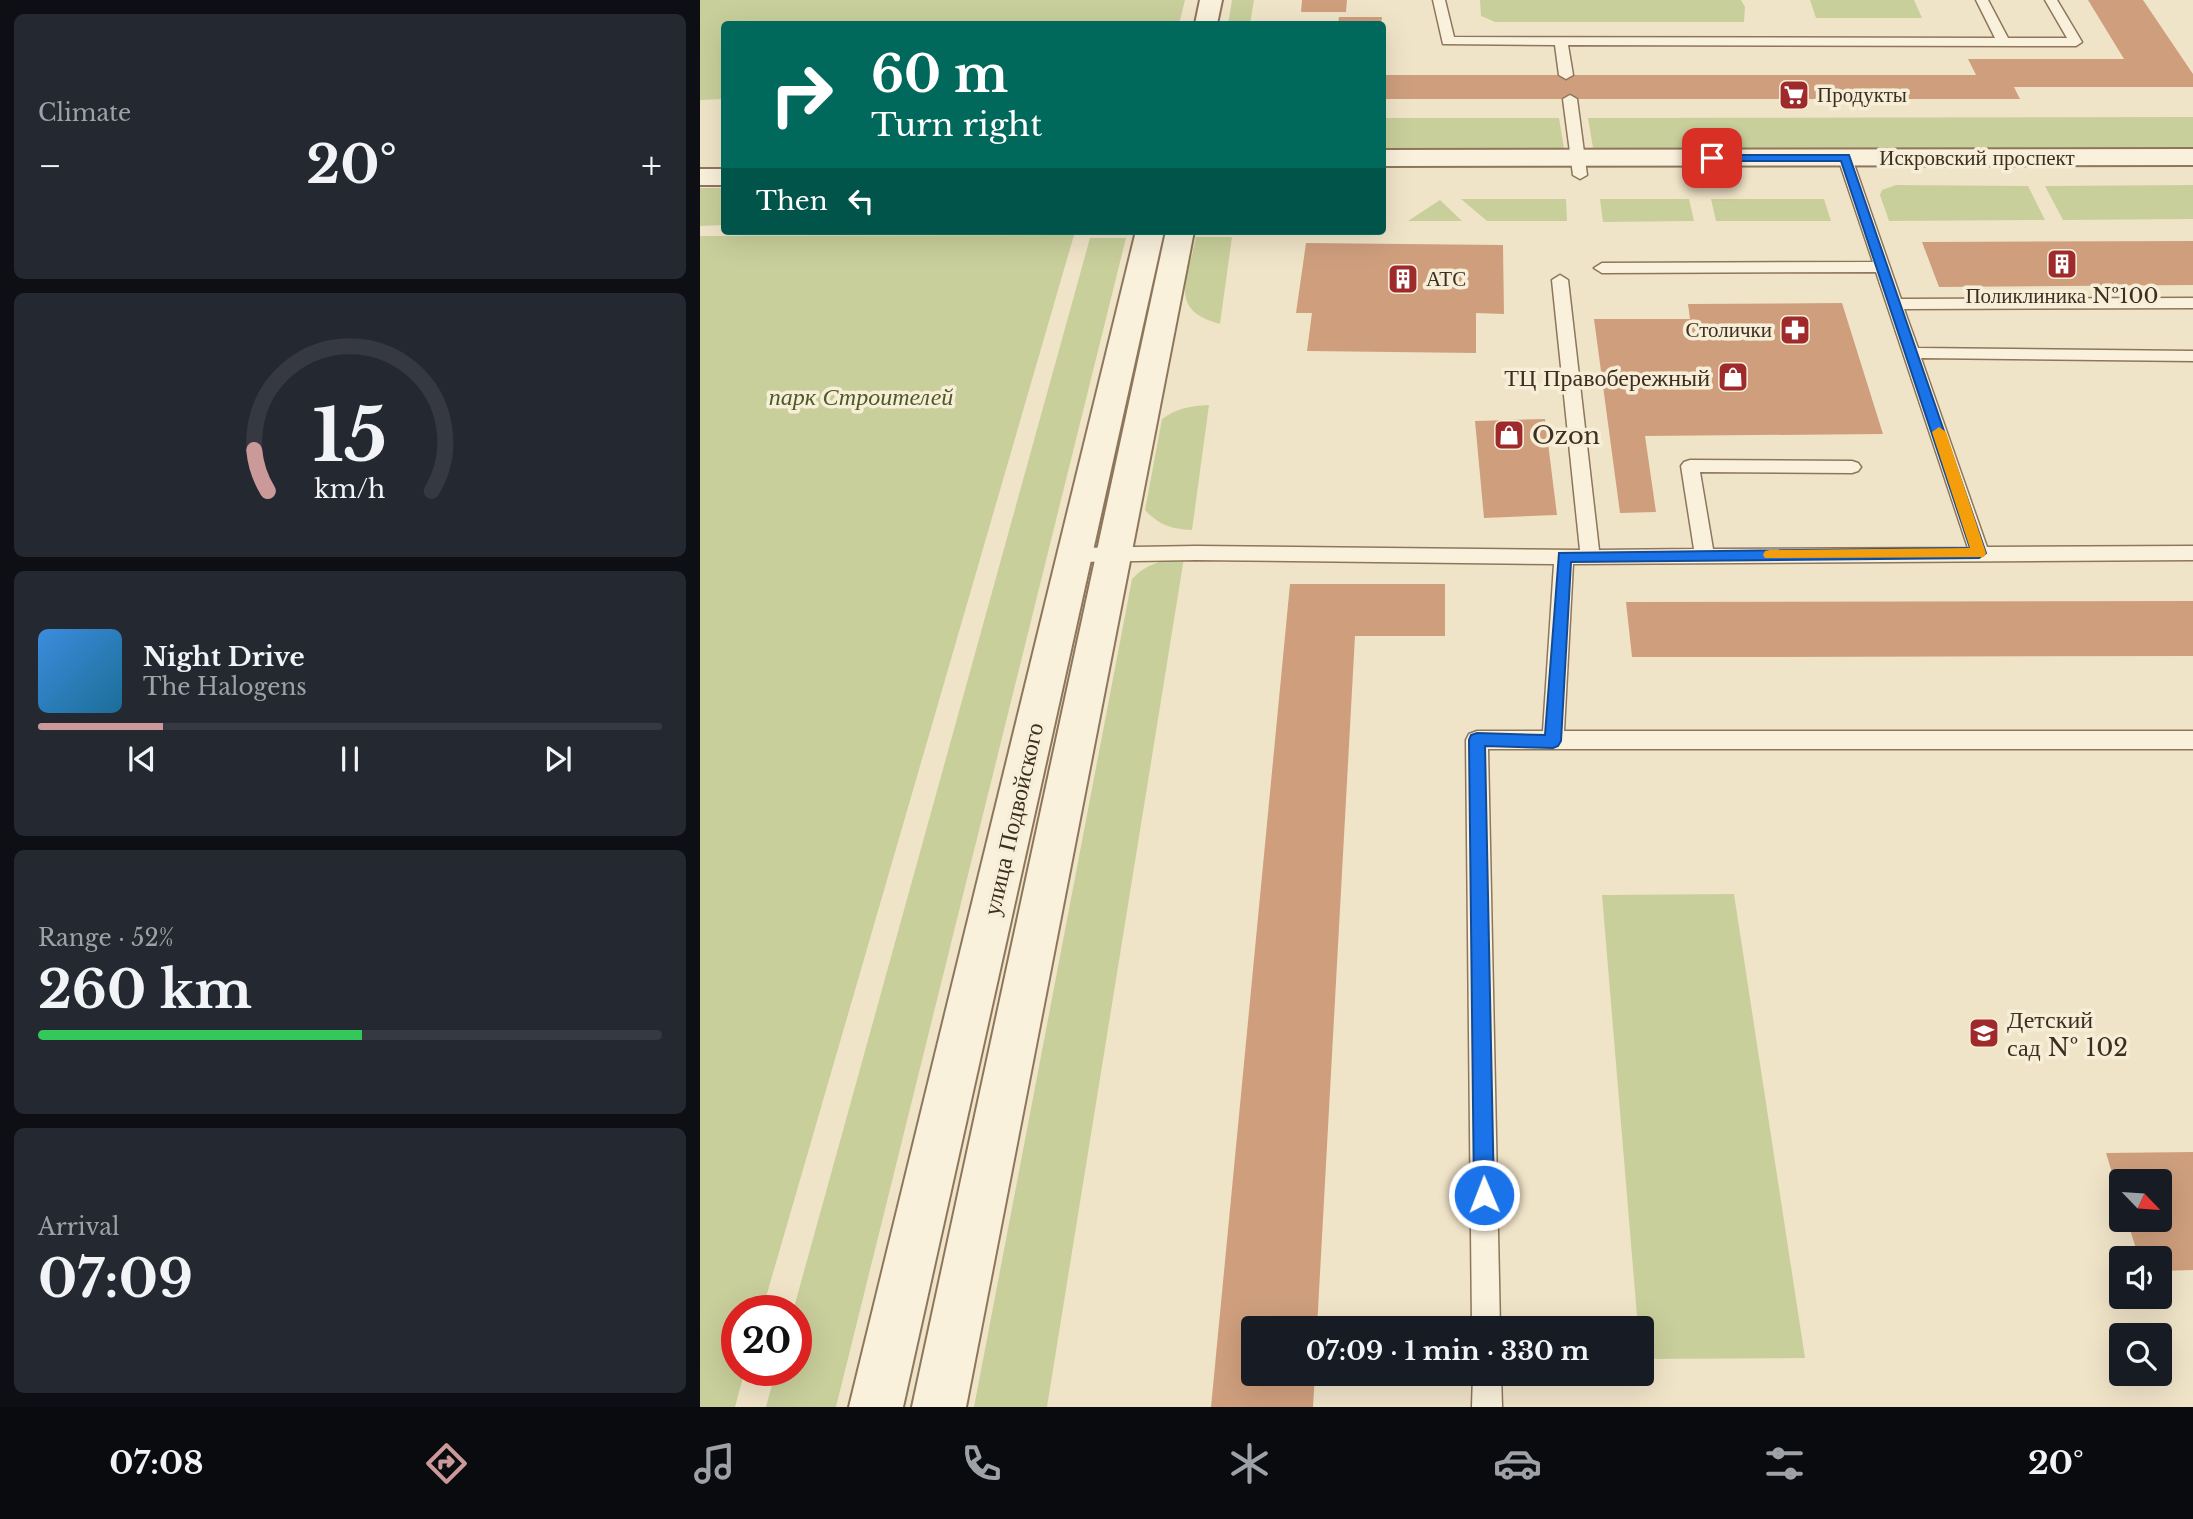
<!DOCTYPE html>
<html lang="en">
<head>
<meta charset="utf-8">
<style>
	body { margin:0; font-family:"Libre Baskerville",serif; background:#242831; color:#f1f3f6; height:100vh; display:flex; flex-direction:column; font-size:26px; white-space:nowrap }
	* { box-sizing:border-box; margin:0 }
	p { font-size:23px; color:#9ea1a6 }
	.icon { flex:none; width:38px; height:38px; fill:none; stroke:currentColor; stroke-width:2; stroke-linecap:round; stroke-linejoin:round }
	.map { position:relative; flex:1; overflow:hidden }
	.details { display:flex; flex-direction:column; gap:14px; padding:14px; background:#0d0f14; width:700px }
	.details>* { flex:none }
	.guide { position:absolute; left:21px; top:21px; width:665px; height:214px; border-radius:7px; box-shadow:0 7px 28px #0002; background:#00695c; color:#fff; overflow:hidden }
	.needle { width:46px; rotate:115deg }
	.controls { position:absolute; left:1409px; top:1169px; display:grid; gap:14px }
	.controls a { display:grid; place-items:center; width:63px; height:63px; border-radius:7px; background:#171b24; box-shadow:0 7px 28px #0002; font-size:35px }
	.speed { position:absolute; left:21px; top:1295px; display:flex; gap:14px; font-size:35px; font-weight:700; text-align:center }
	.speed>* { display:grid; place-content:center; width:91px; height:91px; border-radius:50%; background:#171b24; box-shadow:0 7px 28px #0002; line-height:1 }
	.speed .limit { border:10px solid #d22; background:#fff; color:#111 }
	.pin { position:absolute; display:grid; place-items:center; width:60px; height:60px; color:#fff; margin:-30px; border-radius:14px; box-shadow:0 4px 10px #0006 }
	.me { position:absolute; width:77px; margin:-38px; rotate:359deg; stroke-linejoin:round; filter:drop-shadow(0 0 5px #0008) }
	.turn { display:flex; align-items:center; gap:24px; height:147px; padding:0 35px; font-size:32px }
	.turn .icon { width:91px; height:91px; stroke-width:2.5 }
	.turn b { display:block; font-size:49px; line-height:60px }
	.then { display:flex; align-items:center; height:66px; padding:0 35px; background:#0003; gap:14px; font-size:26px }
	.big { font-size:52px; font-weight:800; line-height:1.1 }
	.details .card { flex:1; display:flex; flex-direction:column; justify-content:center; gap:10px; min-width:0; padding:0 24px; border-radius:10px; background:#242831 }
	.details .dial { align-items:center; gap:0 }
	.dial svg { height:182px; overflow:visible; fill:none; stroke:#363941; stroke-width:7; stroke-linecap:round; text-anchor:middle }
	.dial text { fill:#f1f3f6; stroke:none }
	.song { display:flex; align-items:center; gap:21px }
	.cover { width:84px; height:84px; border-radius:10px; background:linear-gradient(135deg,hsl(210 70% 55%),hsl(200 70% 35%)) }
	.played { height:7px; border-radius:4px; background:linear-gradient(90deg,#cc999b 20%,#363941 20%) }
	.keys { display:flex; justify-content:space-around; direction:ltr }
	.heat { display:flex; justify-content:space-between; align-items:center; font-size:38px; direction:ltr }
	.charge { height:10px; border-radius:5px; background:linear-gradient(90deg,#34c759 52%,#363941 0) }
	.trip { position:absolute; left:541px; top:1316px; width:413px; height:70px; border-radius:7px; background:#171b24; box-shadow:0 7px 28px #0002; font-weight:800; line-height:70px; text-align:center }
	.tab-bar { display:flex; height:112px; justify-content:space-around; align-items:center; background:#090b0e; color:#9ea1a6 }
	.tab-bar .icon { width:49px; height:49px }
	.tab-bar .active { color:#cc999b }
	.tab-bar b { font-size:32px; color:#f1f3f6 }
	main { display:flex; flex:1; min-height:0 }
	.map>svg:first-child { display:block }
	.green { fill:#c9cf9b }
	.building { fill:#cf9f7d }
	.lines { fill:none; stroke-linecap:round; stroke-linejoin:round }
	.service-casing { stroke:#8d765c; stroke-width:3 }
	.tertiary-casing { stroke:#8d765c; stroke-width:4 }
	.service { fill:#faf1dc; fill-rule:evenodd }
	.tertiary { fill:#faf1dc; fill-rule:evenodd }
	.route { fill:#1a73e8; stroke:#114b97; stroke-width:2 }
	.slow { fill:#f59e0b }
	.labels { text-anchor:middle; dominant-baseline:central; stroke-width:7; stroke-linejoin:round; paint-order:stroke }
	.far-poi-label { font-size:21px; fill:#3d2e20; stroke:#f7eed8; text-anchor:start }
	.far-street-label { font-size:21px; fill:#3d2e20; stroke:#f7eed8 }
	.poi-label { font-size:24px; fill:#3d2e20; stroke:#f7eed8; text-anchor:start }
	.park-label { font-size:24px; font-style:italic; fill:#4d5a26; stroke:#f7eed8 }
	.street-label { font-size:24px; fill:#3d2e20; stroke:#f7eed8 }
</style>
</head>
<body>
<main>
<section class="details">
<div class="card"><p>Climate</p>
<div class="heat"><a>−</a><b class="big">20°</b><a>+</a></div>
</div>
<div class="card dial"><svg viewBox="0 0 100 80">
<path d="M14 69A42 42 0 1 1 86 69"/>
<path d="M14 69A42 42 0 0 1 8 51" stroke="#cc999b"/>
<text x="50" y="56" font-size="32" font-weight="700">15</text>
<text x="50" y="72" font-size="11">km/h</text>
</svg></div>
<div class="card">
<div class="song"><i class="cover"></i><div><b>Night Drive</b><p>The Halogens</p></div></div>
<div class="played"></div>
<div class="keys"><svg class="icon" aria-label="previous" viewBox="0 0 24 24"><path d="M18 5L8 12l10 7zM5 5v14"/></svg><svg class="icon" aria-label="pause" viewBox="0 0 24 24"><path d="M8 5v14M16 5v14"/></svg><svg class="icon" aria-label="next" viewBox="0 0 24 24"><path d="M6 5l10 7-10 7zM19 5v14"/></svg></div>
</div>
<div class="card"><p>Range · 52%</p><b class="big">260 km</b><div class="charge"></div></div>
<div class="card"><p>Arrival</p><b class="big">07:09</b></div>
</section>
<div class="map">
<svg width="1493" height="1407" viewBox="0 0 1493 1407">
	<rect width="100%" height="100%" fill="#f0e4c8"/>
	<g class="green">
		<polygon points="0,0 485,0 479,24 24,24 24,99 0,100"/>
		<polygon points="532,0 554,0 550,24 528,24"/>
		<polygon points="780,0 1041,0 1045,7 1044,22 795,22 781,16"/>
		<polygon points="1110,0 1214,0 1222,18 1116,18"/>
		<polygon points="1493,117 1493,148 893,148 888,118"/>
		<polygon points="682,118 859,118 864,148 683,149"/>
		<polygon points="1196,185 1328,186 1345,220 1189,221 1180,195 1182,190"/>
		<polygon points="1493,185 1493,219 1363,220 1345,186"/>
		<polygon points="0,188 24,188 24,225 0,226"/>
		<polygon points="761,199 866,199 867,221 787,221"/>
		<polygon points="900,199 989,199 994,221 903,222"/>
		<polygon points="1011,199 1124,199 1131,221 1016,221"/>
		<polygon points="740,200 762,221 708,221"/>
		<polygon points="374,235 62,1311 37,1311 37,1370 45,1370 35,1407 0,1407 0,236"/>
		<path d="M496,237H532L520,324C467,310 488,280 496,237Z"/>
		<polygon points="390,238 426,238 136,1407 66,1407 76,1370 96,1370 96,1311 93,1311"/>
		<path d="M509,405L492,530C471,529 459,525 445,510L462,419C477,408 491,406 509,405Z"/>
		<path d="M484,558L347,1407H274L432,579C447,563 463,560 484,558Z"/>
		<polygon points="1034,894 1105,1358 942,1359 942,1328 938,1328 902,895"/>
	</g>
	<g class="building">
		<polygon points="602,0 647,0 646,12 601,12"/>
		<polygon points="1388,0 1443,0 1493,74 1493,87 1314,87 1320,99 682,99 682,75 1276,75 1268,59 1424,59"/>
		<polygon points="639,17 682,17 681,24 638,24"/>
		<polygon points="1493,241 1493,285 1239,287 1222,242"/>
		<polygon points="606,243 803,245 804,314 776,313 776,353 607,351 612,313 596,313"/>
		<polygon points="1142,303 1183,434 945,436 956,512 920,513 894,319 990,319 988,304"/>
		<polygon points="845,419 857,515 784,518 775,421"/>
		<polygon points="590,584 745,584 745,636 655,636 617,1328 553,1328 553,1374 615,1374 613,1407 511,1407"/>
		<polygon points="1493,601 1493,656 1026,657 932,657 926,602"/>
		<polygon points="1493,1152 1493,1270 1460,1271 1460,1258 1439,1258 1427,1220 1460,1220 1460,1181 1421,1181 1420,1199 1406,1153"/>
	</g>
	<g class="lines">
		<g class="service-casing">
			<g id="service">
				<polygon points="733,0 745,0 754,37 1295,38 1276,0 1288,0 1308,38 1367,38 1345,0 1357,0 1382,42 1376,46 868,45 873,75 866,79 859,75 855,45 743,44"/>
				<polygon points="870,95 877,99 887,175 880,179 873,175 863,99"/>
				<polygon points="1145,154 1152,158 1201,299 1493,298 1493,308 1204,309 1218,348 1493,351 1493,361 1221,358 1287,547 1493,546 1493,560 873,564 864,731 1493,731 1493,749 788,749 800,1328 772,1328 766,740 769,734 777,731 843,731 854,564 496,560 375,562 368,560 365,555 368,550 375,548 496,546 880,550 852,280 860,275 868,280 899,550 994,549 981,466 984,462 990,460 1152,461 1158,463 1161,467 1158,471 1152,473 1000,472 1013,549 1268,548 1176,272 902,273 894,268 902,263 1173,262 1138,158"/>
				<polygon points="773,1374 801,1374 802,1407 772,1407"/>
			</g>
		</g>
		<g class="tertiary-casing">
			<g id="tertiary">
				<polygon points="500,0 522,0 517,24 495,24"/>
				<polygon points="1493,149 1493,165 682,166 682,150"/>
				<rect x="0" y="169" width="24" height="16"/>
				<polygon points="436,231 464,231 203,1407 149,1407"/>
				<polygon points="466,231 494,231 266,1407 212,1407"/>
			</g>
		</g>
		<use href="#service" class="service"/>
		<use href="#tertiary" class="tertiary"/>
	</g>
	<polygon class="route" points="1149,155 1286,553 1279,558 871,562 861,741 858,746 853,748 785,746 794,1195 791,1202 784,1205 777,1202 774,1195 769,740 771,735 777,733 845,735 859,553 1270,548 1141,161 1012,161 1006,158 1012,155"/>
	<polygon class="slow" points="1239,427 1246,432 1286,553 1284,557 1065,558 1063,555 1065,551 1070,550 1270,548 1232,432"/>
	<defs>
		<g id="supermarket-square" transform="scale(1.575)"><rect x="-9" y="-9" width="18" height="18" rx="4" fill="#9e2a2b" stroke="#f7eed8"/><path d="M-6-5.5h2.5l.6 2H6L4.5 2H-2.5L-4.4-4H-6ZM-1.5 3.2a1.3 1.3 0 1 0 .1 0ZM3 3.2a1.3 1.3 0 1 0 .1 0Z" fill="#fff"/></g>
		<g id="building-square" transform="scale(1.575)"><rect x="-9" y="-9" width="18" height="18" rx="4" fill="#9e2a2b" stroke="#f7eed8"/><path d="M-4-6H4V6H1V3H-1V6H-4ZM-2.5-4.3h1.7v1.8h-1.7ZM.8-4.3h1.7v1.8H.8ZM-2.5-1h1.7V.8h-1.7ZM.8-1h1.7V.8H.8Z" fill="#fff"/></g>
		<g id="pharmacy-square" transform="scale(1.575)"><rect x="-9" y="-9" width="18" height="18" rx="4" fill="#9e2a2b" stroke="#f7eed8"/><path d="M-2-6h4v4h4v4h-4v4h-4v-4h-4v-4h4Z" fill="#fff"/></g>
		<g id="shop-square" transform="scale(1.575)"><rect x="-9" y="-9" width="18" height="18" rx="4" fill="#9e2a2b" stroke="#f7eed8"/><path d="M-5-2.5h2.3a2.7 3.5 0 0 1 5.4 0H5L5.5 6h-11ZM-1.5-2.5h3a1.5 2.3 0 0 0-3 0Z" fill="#fff"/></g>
		<g id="school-square" transform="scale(1.575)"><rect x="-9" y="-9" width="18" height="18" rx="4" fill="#9e2a2b" stroke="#f7eed8"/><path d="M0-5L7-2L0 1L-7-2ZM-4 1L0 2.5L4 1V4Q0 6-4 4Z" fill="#fff"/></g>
	</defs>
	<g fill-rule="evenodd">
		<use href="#supermarket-square" x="1094" y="95"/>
		<use href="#building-square" x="1362" y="264"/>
		<use href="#building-square" x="703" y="279"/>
		<use href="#pharmacy-square" x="1095" y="330"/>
		<use href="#shop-square" x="1033" y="377"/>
		<use href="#shop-square" x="809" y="435"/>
		<use href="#school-square" x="1284" y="1033"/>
	</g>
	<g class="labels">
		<g class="far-poi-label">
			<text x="1117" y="95">Продукты</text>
			<text x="726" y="279">АТС</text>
			<text x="1362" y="296" text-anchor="middle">Поликлиника №100</text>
			<text x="1072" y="330" text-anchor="end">Столички</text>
		</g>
		<g class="far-street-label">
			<text x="1277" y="158">Искровский проспект</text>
		</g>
		<g class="poi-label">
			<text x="1010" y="377" text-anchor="end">ТЦ Правобережный</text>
			<text x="832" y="435">Ozon</text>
			<text x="1307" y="1019">Детский<tspan x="1307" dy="28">сад № 102</tspan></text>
		</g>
		<g class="park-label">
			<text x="161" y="396">парк Строителей</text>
		</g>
		<g class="street-label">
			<text transform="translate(313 819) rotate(-77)">улица Подвойского</text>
		</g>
	</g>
</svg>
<div class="controls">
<a><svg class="needle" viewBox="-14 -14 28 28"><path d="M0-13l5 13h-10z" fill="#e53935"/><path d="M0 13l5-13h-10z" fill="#9ea1a6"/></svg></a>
<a><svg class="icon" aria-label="sound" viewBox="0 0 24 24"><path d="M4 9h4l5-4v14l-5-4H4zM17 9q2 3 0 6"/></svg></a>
<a><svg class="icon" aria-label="search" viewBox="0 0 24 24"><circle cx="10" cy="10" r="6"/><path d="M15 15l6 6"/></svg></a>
</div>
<div class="speed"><div class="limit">20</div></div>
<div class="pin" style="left:1012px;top:158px;background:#d93025"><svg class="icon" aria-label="arrive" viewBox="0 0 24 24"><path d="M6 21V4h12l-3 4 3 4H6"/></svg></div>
<svg class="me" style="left:784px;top:1195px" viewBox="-20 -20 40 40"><circle r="17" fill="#1a73e8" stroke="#fff" stroke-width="3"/><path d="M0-11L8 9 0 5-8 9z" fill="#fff"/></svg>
<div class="trip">07:09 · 1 min · 330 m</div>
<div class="guide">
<div class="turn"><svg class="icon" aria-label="right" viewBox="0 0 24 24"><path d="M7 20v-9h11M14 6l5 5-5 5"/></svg><div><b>60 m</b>Turn right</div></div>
<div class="then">Then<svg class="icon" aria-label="left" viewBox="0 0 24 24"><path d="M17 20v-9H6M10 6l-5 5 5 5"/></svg></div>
</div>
</div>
</main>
<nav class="tab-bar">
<b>07:08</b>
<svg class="icon active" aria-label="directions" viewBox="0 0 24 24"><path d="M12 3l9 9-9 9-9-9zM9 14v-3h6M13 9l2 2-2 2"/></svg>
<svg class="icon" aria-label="music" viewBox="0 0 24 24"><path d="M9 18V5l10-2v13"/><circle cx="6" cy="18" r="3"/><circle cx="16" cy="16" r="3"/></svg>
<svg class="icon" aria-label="phone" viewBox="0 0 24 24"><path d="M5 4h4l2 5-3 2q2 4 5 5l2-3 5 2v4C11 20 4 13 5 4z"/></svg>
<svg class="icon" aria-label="climate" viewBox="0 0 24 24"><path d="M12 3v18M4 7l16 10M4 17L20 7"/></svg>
<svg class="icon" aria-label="car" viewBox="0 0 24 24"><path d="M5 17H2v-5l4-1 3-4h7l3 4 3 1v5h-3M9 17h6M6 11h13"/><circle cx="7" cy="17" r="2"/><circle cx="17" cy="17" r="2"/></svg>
<svg class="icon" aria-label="filters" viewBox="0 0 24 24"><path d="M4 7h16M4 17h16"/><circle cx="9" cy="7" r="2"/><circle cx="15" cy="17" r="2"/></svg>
<b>20°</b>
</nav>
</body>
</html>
